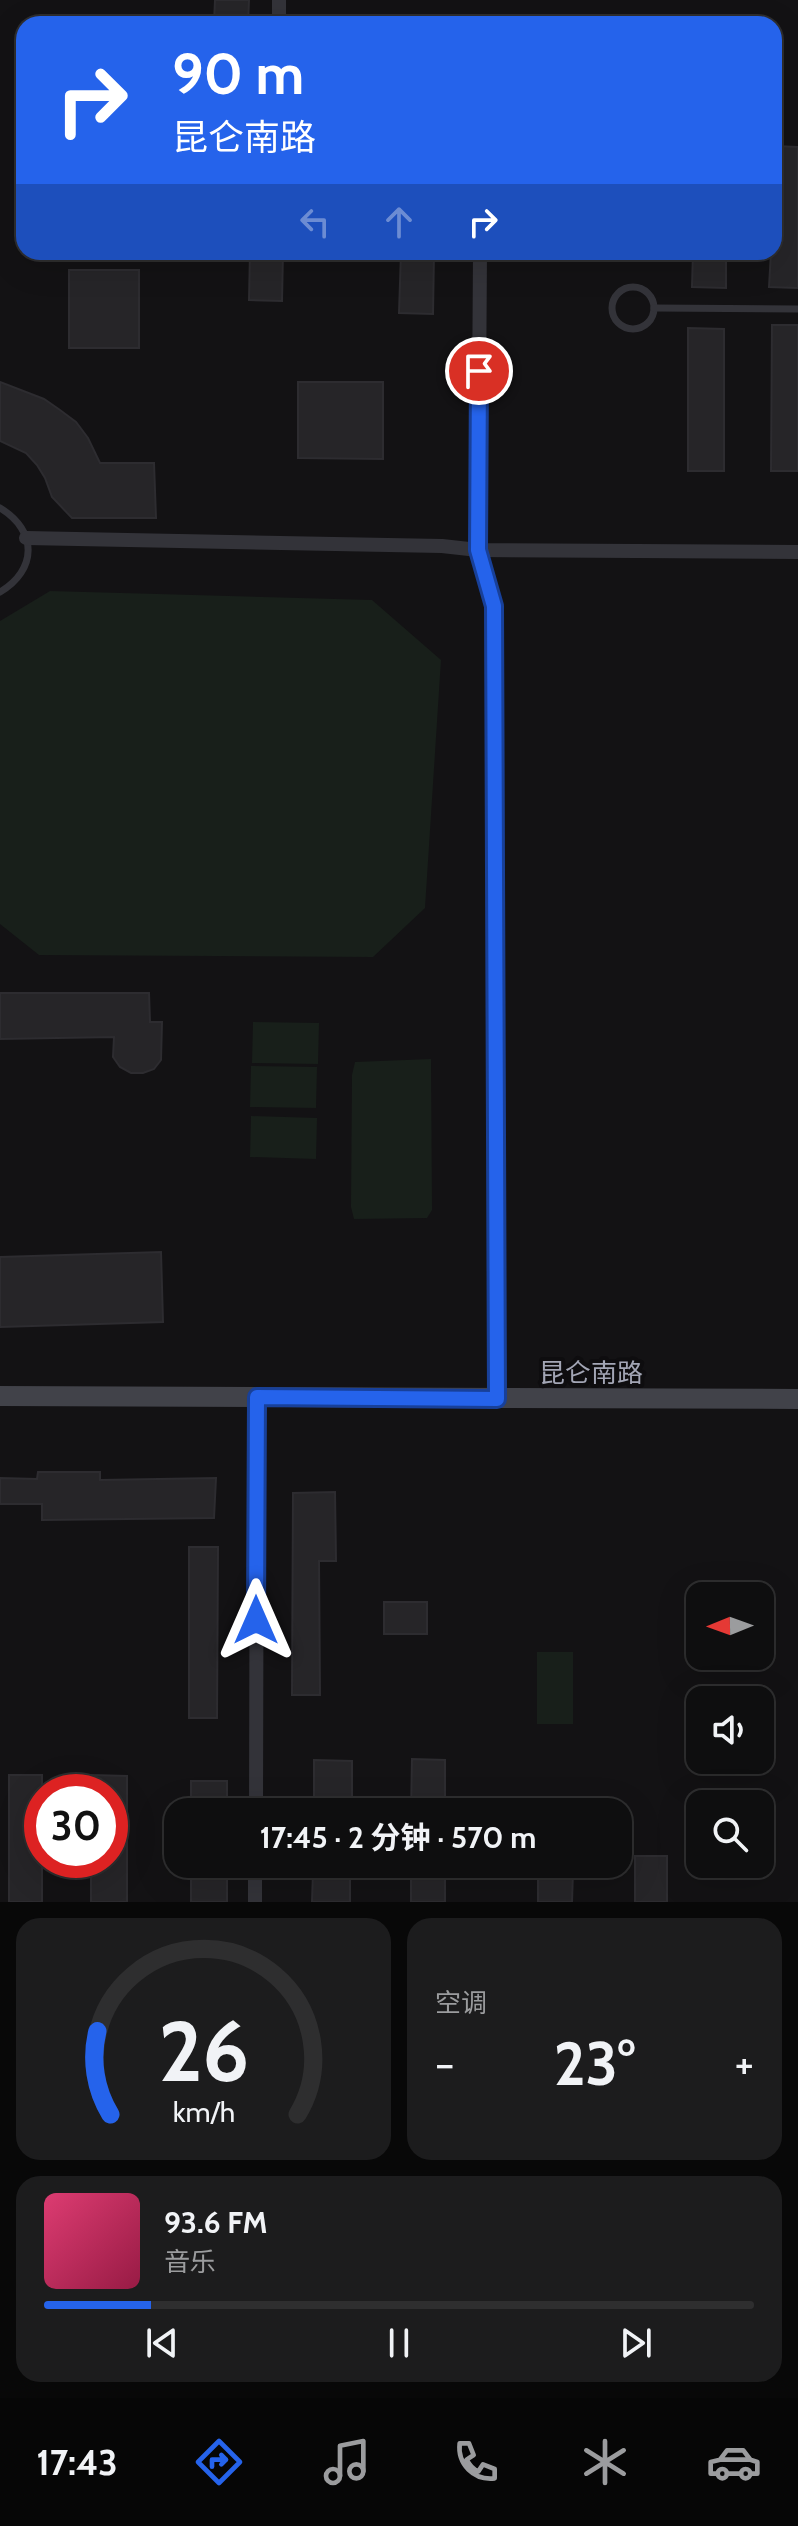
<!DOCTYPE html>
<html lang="zh">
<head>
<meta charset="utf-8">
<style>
	body { margin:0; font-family:Cabin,"Noto Sans SC",sans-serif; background:#1c1c1d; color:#f1f3f6; height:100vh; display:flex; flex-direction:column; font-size:30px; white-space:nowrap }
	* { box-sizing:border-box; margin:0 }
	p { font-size:26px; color:#9b9c9e }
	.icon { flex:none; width:44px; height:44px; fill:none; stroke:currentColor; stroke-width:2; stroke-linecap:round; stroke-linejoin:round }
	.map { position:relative; height:1902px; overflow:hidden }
	.details { display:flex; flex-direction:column; gap:16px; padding:16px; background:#080808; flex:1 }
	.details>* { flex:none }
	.top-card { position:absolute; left:16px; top:16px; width:766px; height:244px; border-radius:24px; box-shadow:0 8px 32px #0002,0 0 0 2px #2e2e2f; background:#2563eb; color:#fff; overflow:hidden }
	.needle { width:52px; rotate:269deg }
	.buttons { position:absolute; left:686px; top:1582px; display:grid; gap:16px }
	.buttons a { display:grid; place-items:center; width:88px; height:88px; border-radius:16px; background:#0e0e0f; box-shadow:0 8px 32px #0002,0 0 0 2px #2e2e2f; font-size:40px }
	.speed { position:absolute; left:24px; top:1774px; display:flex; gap:16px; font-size:40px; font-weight:700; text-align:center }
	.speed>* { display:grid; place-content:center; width:104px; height:104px; border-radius:50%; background:#0e0e0f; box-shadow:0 8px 32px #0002,0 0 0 2px #2e2e2f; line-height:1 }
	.speed .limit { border:12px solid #d22; background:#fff; color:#111 }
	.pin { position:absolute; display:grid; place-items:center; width:68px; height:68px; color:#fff; margin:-34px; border:4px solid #fff; border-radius:50%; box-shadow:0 2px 8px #0007 }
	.me { position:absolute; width:88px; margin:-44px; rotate:0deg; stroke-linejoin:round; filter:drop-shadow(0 0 6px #0008) }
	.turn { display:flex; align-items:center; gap:28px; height:168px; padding:0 24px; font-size:36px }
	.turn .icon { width:104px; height:104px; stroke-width:2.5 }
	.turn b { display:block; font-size:56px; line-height:68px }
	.lanes { display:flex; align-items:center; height:76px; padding:0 24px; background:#0003; justify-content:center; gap:40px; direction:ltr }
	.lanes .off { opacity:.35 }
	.big { font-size:60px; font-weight:700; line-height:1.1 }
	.details .widget { flex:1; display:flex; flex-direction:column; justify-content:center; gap:12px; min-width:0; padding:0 28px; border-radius:24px; background:#1c1c1d }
	.details .dial { align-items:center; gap:0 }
	.dial svg { height:208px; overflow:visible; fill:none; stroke:#2e2e2f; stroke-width:7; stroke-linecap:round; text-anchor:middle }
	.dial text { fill:#f1f3f6; stroke:none }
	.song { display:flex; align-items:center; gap:24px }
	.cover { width:96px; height:96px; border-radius:12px; background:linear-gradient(135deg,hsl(340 70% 55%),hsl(340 70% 35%)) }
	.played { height:8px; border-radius:4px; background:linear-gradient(90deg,#2563eb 15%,#2e2e2f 15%) }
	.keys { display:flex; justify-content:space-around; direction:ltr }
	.heat { display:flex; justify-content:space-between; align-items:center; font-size:44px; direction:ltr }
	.details .tiles { flex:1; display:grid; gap:16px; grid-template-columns:1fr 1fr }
	.widget:last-child { grid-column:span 2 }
	.trip { position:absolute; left:164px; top:1798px; width:468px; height:80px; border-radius:24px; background:#0e0e0f; box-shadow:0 8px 32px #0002,0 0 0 2px #2e2e2f; font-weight:700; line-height:80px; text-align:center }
	.tab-bar { display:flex; height:128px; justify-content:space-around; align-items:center; background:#060606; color:#9b9c9e }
	.tab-bar .icon { width:56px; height:56px }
	.tab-bar .selected { color:#2563eb }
	.tab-bar b { font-size:36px; color:#f1f3f6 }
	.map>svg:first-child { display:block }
	.green { fill:#181f1a }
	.building { fill:#262528; stroke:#2d2c30; stroke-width:2 }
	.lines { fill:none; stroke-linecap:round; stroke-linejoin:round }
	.lane { stroke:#333339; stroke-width:7 }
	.street { stroke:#333339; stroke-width:14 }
	.secondary { stroke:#414249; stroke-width:20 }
	.route-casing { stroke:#184099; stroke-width:20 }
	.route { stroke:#2563eb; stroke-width:14 }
	.labels { text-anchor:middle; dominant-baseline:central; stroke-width:8; stroke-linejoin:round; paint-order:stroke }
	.street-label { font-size:26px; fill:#a3a6b5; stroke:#0e0d0f }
</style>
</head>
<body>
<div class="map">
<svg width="798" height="1902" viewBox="0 0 798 1902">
	<rect width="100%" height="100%" fill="#131214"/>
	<g class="green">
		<polygon points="50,591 372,600 441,660 425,908 373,957 39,955 0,924 0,621"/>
		<polygon points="253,1022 319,1023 318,1064 252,1063"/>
		<polygon points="431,1059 432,1210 427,1218 354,1219 351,1207 352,1075 355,1062"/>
		<polygon points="251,1066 317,1067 316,1108 250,1107"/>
		<polygon points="251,1116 317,1118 316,1159 250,1157"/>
		<rect x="537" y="1652" width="36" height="72"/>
	</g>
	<g class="building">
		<polygon points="215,0 249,0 248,24 214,24"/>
		<polygon points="775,146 798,147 798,288 769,287 771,252 774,252"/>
		<polygon points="250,252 283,252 282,301 249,300"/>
		<polygon points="401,252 434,252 433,314 399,313"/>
		<polygon points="693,252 726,252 726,288 692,287"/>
		<rect x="69" y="270" width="70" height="78"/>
		<polygon points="772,325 798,325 798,471 771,471"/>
		<polygon points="688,328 724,329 724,471 688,471"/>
		<polygon points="0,382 44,399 60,410 76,422 88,438 100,463 154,463 156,518 72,518 52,497 45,478 37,465 26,453 0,441"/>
		<polygon points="298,382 383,382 383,459 298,458"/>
		<polygon points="0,993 149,993 150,1022 162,1022 161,1060 154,1069 143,1073 131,1073 120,1067 113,1057 114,1037 0,1039"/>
		<polygon points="161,1252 163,1322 0,1327 0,1257"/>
		<polygon points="38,1472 100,1472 100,1480 216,1478 214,1518 42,1520 42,1504 0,1504 0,1478 37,1479"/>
		<polygon points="335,1492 336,1561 319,1561 320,1695 292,1695 293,1493"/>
		<polygon points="189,1547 218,1547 217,1718 189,1718"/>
		<rect x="384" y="1602" width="43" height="32"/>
		<polygon points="412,1759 445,1760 445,1812 411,1812"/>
		<polygon points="314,1760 352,1761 352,1812 314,1812"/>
		<rect x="9" y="1775" width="33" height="127"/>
		<polygon points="91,1775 127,1776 127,1902 91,1902 91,1860 110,1860 110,1792 91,1792"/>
		<rect x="191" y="1781" width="36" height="31"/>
		<rect x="635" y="1856" width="32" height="46"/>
		<rect x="191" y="1864" width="36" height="38"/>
		<rect x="411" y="1871" width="34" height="31"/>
		<polygon points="538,1871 573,1871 572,1902 538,1902"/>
		<polygon points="313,1872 350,1872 350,1902 312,1902"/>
	</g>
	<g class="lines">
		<g class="lane">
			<circle cx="633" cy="308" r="21"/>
			<polyline points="654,308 798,309"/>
			<path d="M0,508C38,531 37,570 0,592"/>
		</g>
		<g class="street">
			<polyline points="279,24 279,0"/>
			<polyline points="480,252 478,550 494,606 497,1399"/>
			<polyline points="26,538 442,546 478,550 798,552"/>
			<polyline points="256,1812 257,1397"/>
			<polyline points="255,1902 255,1864"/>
		</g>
		<polyline class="secondary" points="0,1396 798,1399"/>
	</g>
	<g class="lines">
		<g class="route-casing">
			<polyline id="route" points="256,1620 257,1397 497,1399 494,606 478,550 479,371"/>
		</g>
		<use href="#route" class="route"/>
	</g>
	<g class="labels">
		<g class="street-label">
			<text x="591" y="1373">昆仑南路</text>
		</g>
	</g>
</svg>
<div class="buttons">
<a><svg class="needle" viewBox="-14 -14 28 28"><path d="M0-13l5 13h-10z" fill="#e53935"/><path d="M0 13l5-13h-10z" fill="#9b9c9e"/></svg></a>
<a><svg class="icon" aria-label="sound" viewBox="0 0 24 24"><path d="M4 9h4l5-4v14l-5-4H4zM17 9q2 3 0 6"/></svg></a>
<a><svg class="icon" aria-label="search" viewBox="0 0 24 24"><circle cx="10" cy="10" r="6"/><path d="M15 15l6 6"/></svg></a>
</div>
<div class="speed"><div class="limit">30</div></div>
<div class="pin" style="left:479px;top:371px;background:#d93025"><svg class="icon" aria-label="arrive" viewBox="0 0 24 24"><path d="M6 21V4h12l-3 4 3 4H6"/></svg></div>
<svg class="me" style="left:256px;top:1620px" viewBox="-20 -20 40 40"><path d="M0-17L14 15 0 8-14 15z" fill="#2563eb" stroke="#fff" stroke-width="4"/></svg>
<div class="trip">17:45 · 2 分钟 · 570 m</div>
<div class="top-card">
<div class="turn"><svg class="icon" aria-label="right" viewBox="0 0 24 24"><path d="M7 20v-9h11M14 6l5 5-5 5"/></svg><div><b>90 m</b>昆仑南路</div></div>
<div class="lanes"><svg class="icon off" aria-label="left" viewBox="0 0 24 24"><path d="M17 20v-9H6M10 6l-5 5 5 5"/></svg><svg class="icon off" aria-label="ahead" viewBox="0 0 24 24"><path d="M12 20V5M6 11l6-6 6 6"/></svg><svg class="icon" aria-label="right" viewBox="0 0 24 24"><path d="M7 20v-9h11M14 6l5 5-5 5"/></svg></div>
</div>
</div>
<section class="details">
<div class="tiles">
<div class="widget dial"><svg viewBox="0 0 100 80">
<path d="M14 69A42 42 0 1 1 86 69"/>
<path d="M14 69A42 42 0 0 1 9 37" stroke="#2563eb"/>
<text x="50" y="56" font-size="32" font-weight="700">26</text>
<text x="50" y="72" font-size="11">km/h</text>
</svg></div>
<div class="widget"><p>空调</p>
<div class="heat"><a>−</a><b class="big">23°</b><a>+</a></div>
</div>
<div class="widget">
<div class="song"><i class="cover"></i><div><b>93.6 FM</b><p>音乐</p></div></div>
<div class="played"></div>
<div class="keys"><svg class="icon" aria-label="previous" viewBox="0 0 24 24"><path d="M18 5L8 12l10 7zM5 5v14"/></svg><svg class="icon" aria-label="pause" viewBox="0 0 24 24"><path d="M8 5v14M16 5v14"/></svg><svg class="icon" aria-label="next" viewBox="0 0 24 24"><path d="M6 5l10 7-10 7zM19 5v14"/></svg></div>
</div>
</div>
</section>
<nav class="tab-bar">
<b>17:43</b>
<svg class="icon selected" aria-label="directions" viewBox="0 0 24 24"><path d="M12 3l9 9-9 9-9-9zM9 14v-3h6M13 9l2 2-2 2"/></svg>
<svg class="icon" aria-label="music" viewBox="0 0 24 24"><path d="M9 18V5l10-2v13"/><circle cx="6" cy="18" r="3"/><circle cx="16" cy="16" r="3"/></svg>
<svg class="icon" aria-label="phone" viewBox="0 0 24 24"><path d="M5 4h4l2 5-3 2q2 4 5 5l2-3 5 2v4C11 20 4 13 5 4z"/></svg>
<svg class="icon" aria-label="climate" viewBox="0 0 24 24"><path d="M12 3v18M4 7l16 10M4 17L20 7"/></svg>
<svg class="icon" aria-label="car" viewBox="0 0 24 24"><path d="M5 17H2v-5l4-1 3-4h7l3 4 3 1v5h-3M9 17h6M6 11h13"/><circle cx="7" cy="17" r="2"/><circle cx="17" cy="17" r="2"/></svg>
</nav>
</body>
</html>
